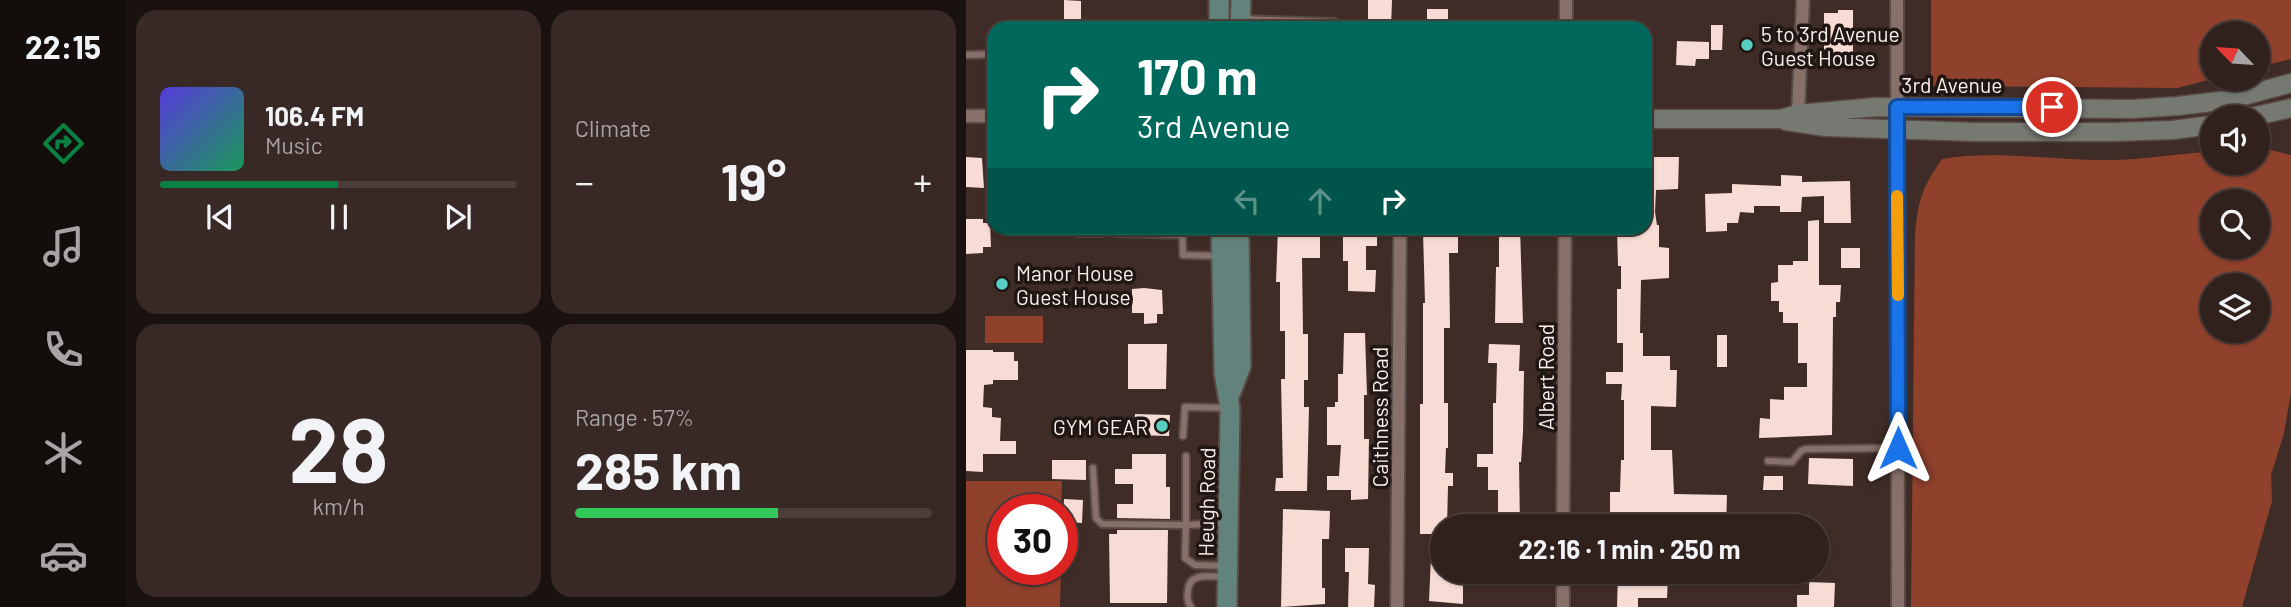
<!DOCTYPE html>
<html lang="en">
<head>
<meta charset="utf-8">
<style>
	body { margin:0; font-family:Barlow,sans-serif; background:#382926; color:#f1f3f6; height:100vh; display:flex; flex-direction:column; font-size:26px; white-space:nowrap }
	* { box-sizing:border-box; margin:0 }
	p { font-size:23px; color:#a8a3a4 }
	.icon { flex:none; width:38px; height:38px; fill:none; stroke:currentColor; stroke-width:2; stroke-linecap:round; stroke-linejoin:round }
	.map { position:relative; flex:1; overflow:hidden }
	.panel { display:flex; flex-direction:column; gap:10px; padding:10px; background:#1a1210; width:840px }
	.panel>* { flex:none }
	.top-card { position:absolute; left:21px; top:21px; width:665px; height:214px; border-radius:21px; box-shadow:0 2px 5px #0004,0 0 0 2px #4b3e3b; background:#00695c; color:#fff; overflow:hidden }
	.needle { width:46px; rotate:295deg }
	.tools { position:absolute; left:1234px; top:21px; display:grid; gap:14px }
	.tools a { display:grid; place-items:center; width:70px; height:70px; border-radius:50%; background:#30211d; box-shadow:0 2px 5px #0004,0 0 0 2px #4b3e3b; font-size:35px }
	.speed { position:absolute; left:21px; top:494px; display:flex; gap:14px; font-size:35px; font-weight:700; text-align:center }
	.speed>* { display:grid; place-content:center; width:91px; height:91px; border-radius:50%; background:#30211d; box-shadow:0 2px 5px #0004,0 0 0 2px #4b3e3b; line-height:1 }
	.speed .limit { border:10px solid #d22; background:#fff; color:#111 }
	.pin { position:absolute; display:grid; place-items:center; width:60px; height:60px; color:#fff; margin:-30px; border:4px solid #fff; border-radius:50%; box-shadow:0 2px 7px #0007 }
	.me { position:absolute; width:77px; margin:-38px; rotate:0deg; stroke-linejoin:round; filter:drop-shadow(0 0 5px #0008) }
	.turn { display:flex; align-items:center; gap:24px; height:147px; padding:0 35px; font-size:32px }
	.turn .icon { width:91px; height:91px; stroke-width:2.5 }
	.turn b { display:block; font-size:49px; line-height:60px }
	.lanes { display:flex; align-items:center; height:66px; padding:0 35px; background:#0003; justify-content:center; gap:35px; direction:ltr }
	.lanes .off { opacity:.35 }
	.big { font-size:52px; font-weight:700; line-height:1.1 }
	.panel .tile { flex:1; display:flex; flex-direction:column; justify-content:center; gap:10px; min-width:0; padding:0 24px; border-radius:21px; background:#382926 }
	.panel .dial { align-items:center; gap:0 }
	.dial b { font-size:91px; line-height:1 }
	.song { display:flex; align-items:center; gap:21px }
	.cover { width:84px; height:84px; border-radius:10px; background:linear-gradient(135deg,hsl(250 70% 55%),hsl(150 70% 35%)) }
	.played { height:7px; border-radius:4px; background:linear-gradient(90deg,#0b8043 50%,#4b3e3b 50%) }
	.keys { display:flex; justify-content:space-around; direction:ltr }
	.heat { display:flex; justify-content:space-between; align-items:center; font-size:38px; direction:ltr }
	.charge { height:10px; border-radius:5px; background:linear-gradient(90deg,#34c759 57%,#4b3e3b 0) }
	.panel .tiles { flex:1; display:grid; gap:10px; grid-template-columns:repeat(2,1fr) }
	.trip { position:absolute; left:464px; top:514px; width:399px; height:70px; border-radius:35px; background:#30211d; box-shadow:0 2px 5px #0004,0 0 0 2px #4b3e3b; font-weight:700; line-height:70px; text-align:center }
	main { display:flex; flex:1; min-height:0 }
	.tabs { display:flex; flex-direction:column; width:126px; justify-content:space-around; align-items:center; background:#130d0c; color:#a8a3a4 }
	.tabs .icon { width:49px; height:49px }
	.tabs .active { color:#0b8043 }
	.tabs b { font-size:32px; color:#f1f3f6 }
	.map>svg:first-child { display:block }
	.green { fill:#90412c; fill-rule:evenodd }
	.building { fill:#f7dcd5 }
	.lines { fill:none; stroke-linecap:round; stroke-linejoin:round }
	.lane-casing { stroke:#594844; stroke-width:10 }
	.street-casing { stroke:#594844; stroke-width:16 }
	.secondary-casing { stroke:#594844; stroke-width:21 }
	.primary-casing { stroke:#594844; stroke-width:23 }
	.lane { stroke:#877069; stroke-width:6 }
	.street { stroke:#877069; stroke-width:12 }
	.secondary { stroke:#757972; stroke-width:18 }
	.primary { stroke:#62837b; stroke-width:19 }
	.route-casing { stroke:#114b97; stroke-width:18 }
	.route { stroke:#1a73e8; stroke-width:12 }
	.slow { stroke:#f59e0b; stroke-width:12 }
	.poi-dot { fill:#57cec1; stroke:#201715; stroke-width:2.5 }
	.labels { text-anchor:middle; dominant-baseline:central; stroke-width:7; stroke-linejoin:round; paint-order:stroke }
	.poi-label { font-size:21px; fill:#fceeeb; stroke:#201715; text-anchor:start }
	.street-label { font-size:21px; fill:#fceeeb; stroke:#201715 }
</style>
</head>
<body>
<main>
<nav class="tabs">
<b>22:15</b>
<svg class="icon active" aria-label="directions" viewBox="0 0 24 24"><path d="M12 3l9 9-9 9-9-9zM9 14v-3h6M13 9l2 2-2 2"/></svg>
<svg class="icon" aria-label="music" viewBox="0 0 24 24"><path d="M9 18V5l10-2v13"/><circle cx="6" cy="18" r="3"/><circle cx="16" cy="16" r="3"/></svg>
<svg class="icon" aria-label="phone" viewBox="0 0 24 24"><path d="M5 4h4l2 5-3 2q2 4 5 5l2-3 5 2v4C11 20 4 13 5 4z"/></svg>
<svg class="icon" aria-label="climate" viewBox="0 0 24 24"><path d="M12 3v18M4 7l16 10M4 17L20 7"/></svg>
<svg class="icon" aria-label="car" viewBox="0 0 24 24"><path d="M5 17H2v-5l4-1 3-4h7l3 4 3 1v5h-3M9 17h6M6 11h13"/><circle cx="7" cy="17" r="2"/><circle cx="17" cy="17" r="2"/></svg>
</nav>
<section class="panel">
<div class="tiles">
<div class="tile">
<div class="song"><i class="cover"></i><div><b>106.4 FM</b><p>Music</p></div></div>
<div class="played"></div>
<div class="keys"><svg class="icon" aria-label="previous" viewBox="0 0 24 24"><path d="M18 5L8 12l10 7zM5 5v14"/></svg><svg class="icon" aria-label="pause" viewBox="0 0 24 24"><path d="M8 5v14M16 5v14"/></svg><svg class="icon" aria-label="next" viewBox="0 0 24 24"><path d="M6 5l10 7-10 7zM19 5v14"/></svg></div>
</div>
<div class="tile"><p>Climate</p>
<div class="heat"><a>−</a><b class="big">19°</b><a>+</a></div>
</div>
<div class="tile dial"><b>28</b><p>km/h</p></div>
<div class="tile"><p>Range · 57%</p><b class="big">285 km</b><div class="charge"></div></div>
</div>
</section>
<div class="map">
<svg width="1325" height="607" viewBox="0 0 1325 607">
	<rect width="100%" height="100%" fill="#402c27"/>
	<g class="green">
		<polygon points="965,0 1325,0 1325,59 1292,67 1292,33 1246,33 1246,79 1211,88 968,86 965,85"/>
		<path d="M1304,150L1325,155V393L1318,433L1305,475L1306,501L1276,607H945L949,235C952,200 956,188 976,159C1029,150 1084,160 1138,160C1172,161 1210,153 1246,152V163H1292V151ZM1292,201V247H1246V201ZM1292,285V331H1246V285Z"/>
		<rect x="19" y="316" width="58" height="27"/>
		<polygon points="0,481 96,481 95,509 37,509 37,569 95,569 94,607 0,607"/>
	</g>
	<g class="building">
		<polygon points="98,0 115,1 115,28 98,28"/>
		<polygon points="402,0 426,0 425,28 402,28"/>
		<rect x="461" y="9" width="21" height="19"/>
		<polygon points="872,10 887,10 887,59 858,59 858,13 872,13"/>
		<polygon points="745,25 757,25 756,50 745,50"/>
		<polygon points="711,41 743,42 743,59 730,59 729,66 710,65"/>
		<polygon points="0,157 16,158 18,188 0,187"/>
		<polygon points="679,157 713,157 712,189 690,190 689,212 691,225 693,225 693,247 703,248 703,278 675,280 674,333 677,333 677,356 704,356 704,370 711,370 710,407 685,406 685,450 706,450 708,494 761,495 760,527 733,527 733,520 703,520 703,525 650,524 650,517 644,517 644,492 654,492 655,460 658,460 658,400 655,400 656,384 640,384 640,372 657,372 657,343 651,343 651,289 655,289 655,266 652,266 651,228 679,228"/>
		<polygon points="815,175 836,176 836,182 884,181 885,223 858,223 858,196 836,197 835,212 814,212 814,206 788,206 788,213 774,212 772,223 761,223 761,231 740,232 739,194 766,193 766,184 815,186"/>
		<polygon points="0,219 17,219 17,223 24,223 25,247 17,247 17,253 0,254"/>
		<polygon points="853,220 853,285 875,285 874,302 870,302 870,317 867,317 866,435 793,438 794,418 804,419 804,399 818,400 818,387 841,387 841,363 832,363 832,323 817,323 817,312 813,312 813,301 805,301 805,283 812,282 812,265 827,265 827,261 842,261 842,221"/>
		<polygon points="312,228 354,228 354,258 336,258 337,334 342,334 342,380 338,380 338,407 343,407 341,491 309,491 310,478 317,478 315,379 319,379 319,331 314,331 314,282 310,282"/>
		<polygon points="377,228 411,228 411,246 400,246 400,270 410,270 409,292 382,291 382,261 377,261"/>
		<polygon points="533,228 554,228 557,323 529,323 530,267 533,267"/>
		<polygon points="492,230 492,253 483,253 484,328 478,328 478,403 482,403 482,448 480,448 479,473 487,473 487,486 482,486 481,527 476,527 476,534 454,534 454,404 457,404 457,303 459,303 457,231"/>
		<rect x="875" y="248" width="19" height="20"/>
		<polygon points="178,288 196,290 197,314 191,314 191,323 178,324 178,313 166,313 166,289"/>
		<polygon points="378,333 399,333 401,395 398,395 398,439 403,439 402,499 385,500 385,490 361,490 361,476 373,476 375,445 361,445 361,407 369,407 369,402 372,402 372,374 377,374"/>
		<rect x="751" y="335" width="10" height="32"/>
		<polygon points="162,344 201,344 200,389 162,389"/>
		<polygon points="523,344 554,345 553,371 558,371 557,432 555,462 553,462 554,527 524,527 524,512 532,512 532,490 522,490 522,467 511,467 511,454 527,454 527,403 530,403 531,363 522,363"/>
		<polygon points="0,350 27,350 27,352 48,352 48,361 52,361 52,380 27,380 27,384 18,385 17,407 26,408 26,417 35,418 34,441 50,441 50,454 17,454 17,472 0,471"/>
		<polygon points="169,414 204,415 203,436 168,435"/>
		<polygon points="166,454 200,454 200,487 204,487 204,519 151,518 151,504 167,504 167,484 149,484 149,469 166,469"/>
		<polygon points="843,458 887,459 887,486 842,484"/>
		<polygon points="86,460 120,460 120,480 86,479"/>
		<polygon points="798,476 817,476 817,490 797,490"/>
		<polygon points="98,499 117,500 116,523 97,522"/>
		<polygon points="317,509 364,511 363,539 356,539 356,588 359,588 359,604 315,607"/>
		<polygon points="151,530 202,530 201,603 144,603 143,534 151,534"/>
		<polygon points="379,548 403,548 402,584 409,585 408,607 382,607 383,572 379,572"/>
		<polygon points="465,557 476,557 476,572 497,572 497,604 463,601"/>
		<polygon points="652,572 677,572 677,577 702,577 701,598 672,598 672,607 651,607"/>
		<polygon points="843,582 869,583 868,607 831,607 831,595 843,595"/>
	</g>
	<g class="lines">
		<g class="lane-casing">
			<g id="lane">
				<polyline points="276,19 369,22 369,28"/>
				<polyline points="0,55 28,54"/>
				<polyline points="106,228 111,233 138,233"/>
				<polyline points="216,228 217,255 254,256"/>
				<polyline points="150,233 217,235"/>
				<polyline points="217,436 219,407 262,408"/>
				<polyline points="802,461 826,462 835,451 840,449 932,448"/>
				<polyline points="127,468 130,518 136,524 220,525 220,456"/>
				<polyline points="259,523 220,525 219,558 229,565 260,566"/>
				<path d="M225,607C221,601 221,598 222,591C223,571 245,577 259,577"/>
			</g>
		</g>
		<g class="street-casing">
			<g id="street">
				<polyline points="931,0 932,607"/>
				<polyline points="600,28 600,0"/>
				<polyline points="832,114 837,0"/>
				<polyline points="0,116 28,116"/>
				<polyline points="597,527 599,228"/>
				<polyline points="431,607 434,228"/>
				<polyline points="597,607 597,572"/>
			</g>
		</g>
		<g class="secondary-casing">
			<g id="secondary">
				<polyline points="1285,117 1325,108"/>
				<polyline points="679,119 814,119 832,114 910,107 1166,109 1212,106 1262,100 1325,83"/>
				<polyline points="820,121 860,127 1008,132 1149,132 1206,130 1246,125"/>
			</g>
		</g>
		<g class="primary-casing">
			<g id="primary">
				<polyline points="253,28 253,0"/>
				<polyline points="274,28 275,0"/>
				<polyline points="255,228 258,373 264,408 261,607"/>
				<polyline points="263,397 275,366 273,228"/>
			</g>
		</g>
		<use href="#lane" class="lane"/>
		<use href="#street" class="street"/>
		<use href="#secondary" class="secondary"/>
		<use href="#primary" class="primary"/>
	</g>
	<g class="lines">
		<g class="route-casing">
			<polyline id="route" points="932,448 931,107 1086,107"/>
		</g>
		<use href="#route" class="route"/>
		<polyline class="slow" points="931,196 932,295"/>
	</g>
	<g class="poi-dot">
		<circle cx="781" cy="45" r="7"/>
		<circle cx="36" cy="284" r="7"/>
		<circle cx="196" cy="426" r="7"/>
	</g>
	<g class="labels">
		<g class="poi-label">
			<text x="795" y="33">5 to 3rd Avenue<tspan x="795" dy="24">Guest House</tspan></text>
			<text x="50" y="272">Manor House<tspan x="50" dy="24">Guest House</tspan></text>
			<text x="182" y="426" text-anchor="end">GYM GEAR</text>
		</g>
		<g class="street-label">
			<text x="986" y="84">3rd Avenue</text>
			<text transform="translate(579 377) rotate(-90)">Albert Road</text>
			<text transform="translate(413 417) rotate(-90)">Caithness Road</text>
			<text transform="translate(240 502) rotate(-89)">Heugh Road</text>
		</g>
	</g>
</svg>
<div class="tools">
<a><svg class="needle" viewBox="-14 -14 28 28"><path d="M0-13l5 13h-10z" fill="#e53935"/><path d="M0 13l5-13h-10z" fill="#a8a3a4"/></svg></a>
<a><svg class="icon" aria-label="sound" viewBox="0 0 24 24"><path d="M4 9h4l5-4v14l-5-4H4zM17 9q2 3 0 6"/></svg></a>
<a><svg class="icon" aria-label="search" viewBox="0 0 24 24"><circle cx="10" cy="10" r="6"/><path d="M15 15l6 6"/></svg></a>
<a><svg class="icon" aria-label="layers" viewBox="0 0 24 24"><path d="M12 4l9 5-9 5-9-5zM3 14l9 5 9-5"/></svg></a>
</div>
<div class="speed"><div class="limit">30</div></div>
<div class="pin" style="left:1086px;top:107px;background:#d93025"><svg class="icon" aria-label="arrive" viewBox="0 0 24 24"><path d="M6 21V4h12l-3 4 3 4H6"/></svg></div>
<svg class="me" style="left:932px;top:448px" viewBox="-20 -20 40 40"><path d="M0-17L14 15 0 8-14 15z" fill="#1a73e8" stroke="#fff" stroke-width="4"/></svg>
<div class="trip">22:16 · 1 min · 250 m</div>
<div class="top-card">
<div class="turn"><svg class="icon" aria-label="right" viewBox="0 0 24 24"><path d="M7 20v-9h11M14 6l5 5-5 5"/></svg><div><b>170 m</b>3rd Avenue</div></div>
<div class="lanes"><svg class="icon off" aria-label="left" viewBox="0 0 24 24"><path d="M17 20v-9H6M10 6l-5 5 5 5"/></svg><svg class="icon off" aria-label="ahead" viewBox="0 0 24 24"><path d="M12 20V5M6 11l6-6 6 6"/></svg><svg class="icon" aria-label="right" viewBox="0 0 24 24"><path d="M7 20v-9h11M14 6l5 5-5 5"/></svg></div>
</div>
</div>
</main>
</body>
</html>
